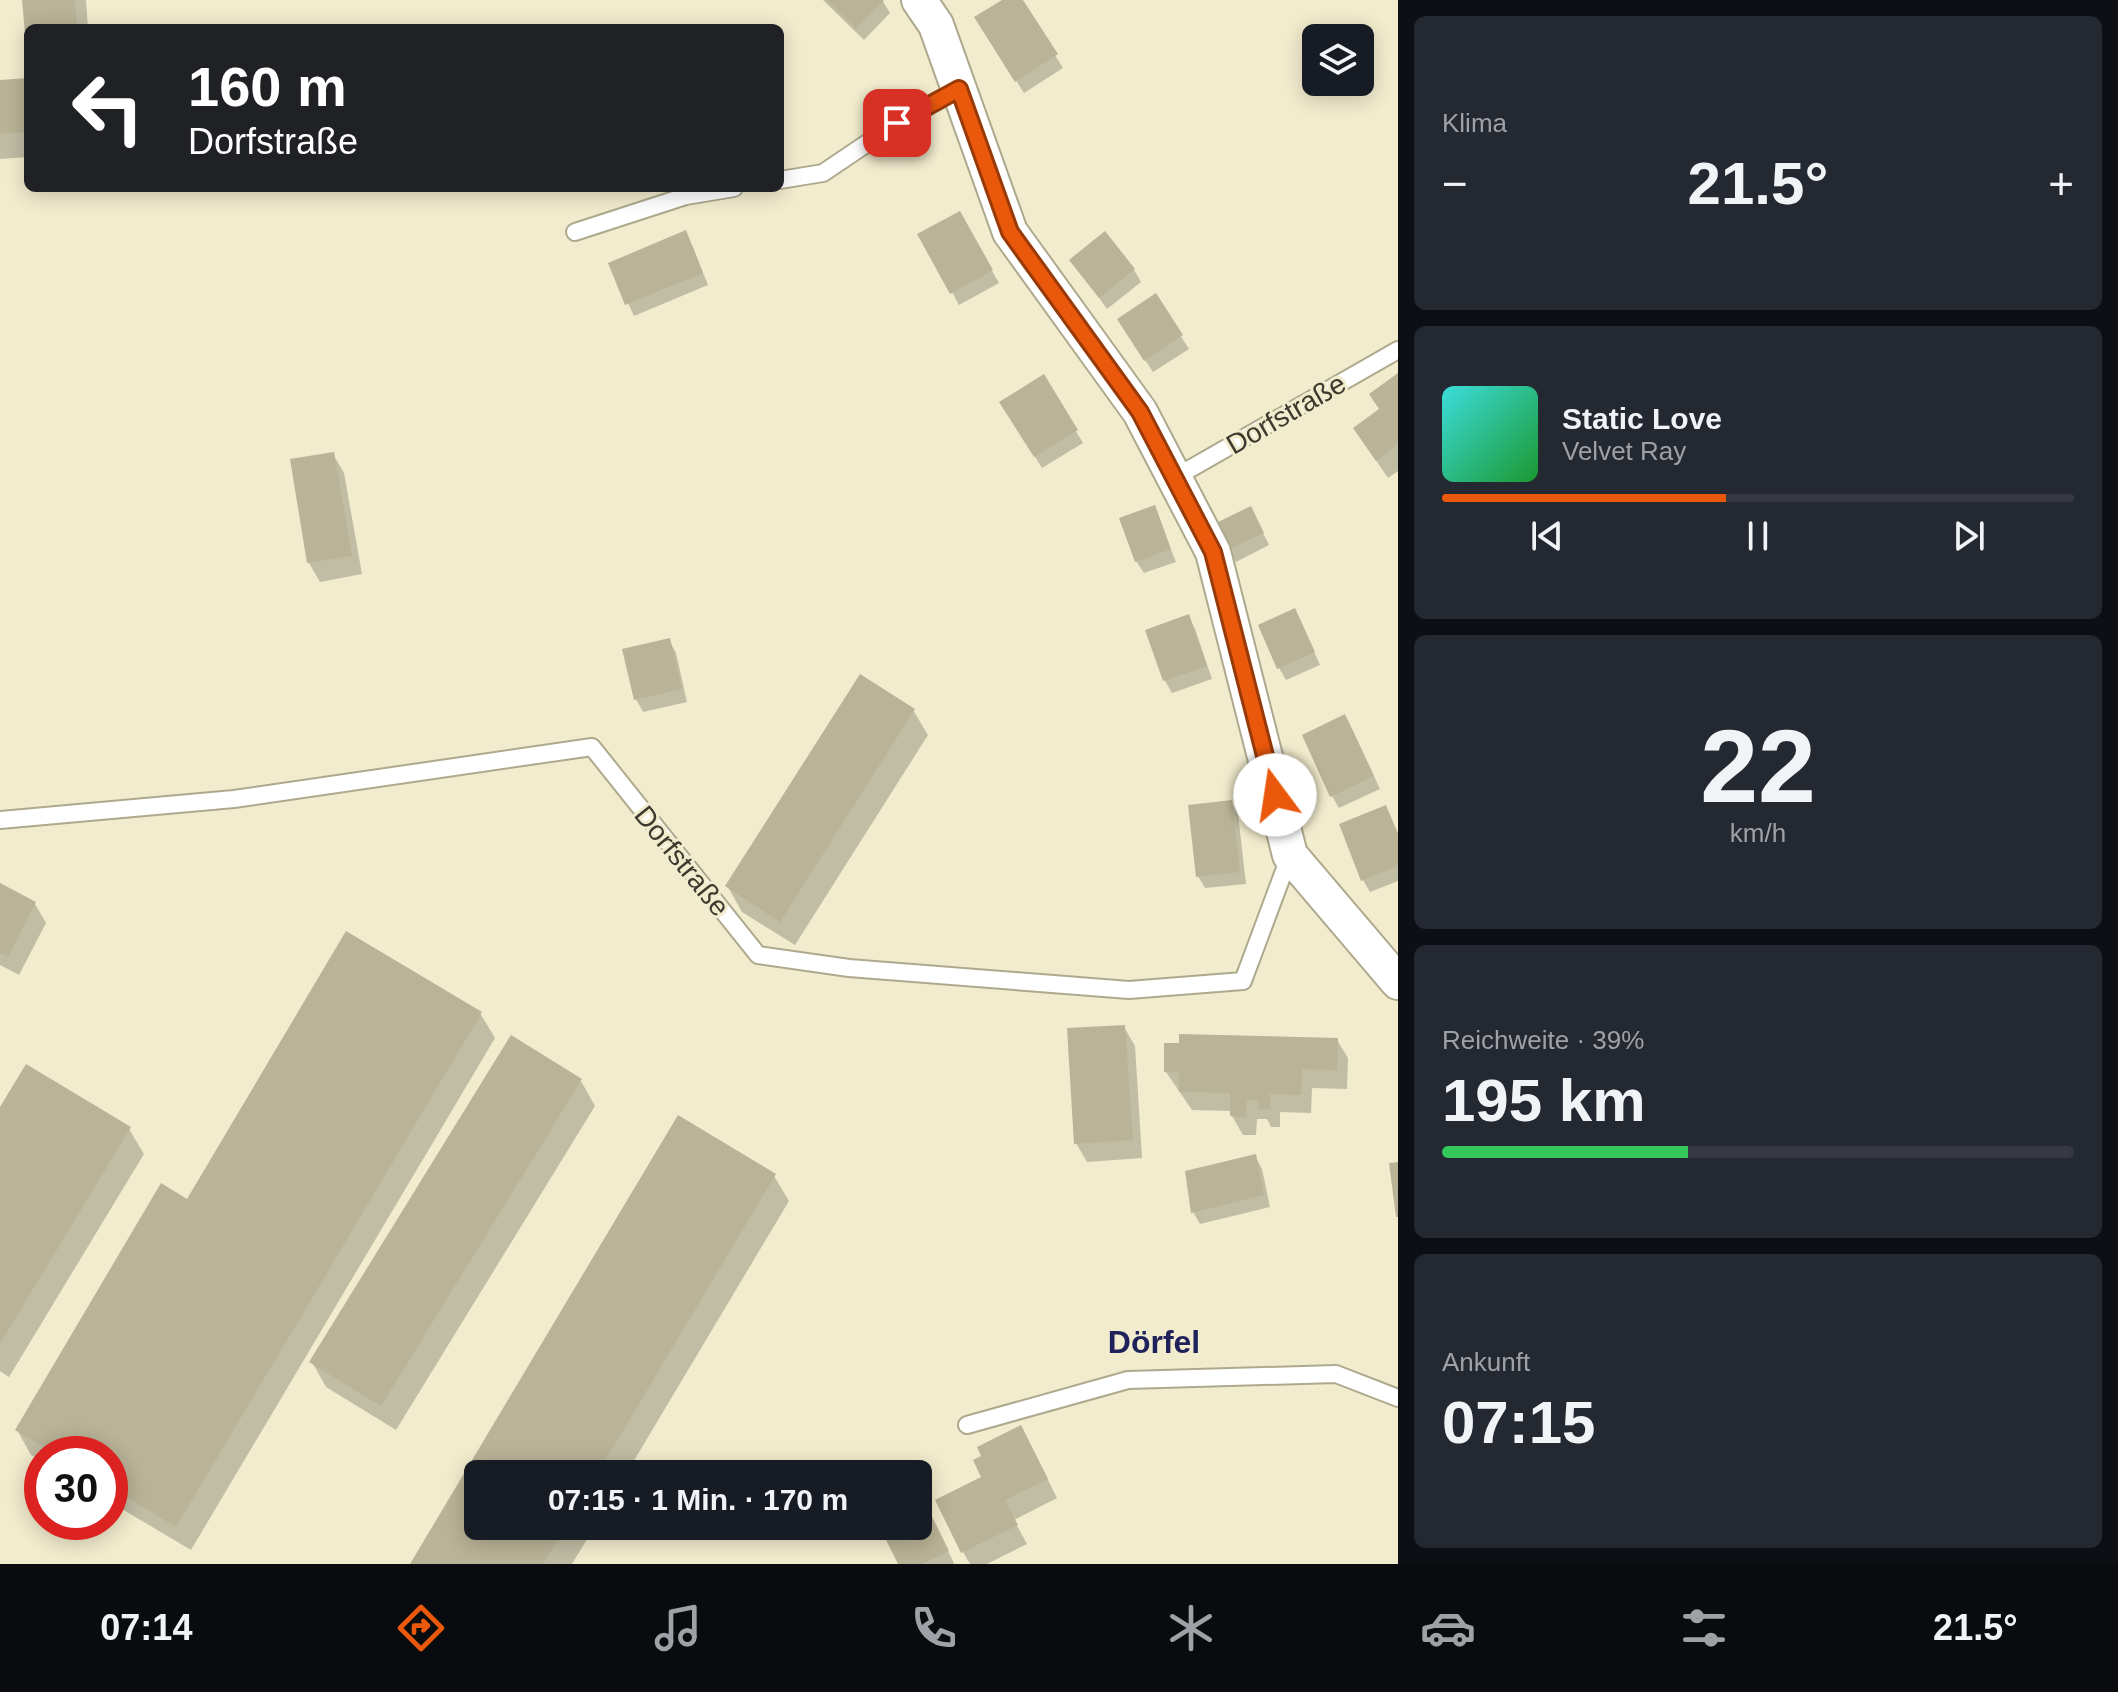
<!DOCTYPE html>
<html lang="de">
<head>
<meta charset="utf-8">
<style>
	body { margin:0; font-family:Helvetica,sans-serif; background:#242831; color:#f1f3f6; height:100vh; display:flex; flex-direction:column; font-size:30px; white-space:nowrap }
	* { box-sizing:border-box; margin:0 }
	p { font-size:26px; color:#9ea1a6 }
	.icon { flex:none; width:44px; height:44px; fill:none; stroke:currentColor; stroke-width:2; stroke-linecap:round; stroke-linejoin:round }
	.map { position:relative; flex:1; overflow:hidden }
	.details { display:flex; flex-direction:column; gap:16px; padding:16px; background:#0d0f14; width:720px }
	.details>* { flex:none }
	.top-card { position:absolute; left:24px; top:24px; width:760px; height:168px; border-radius:12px; box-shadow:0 4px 20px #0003; background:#202124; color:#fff; overflow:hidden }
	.buttons { position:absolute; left:1302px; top:24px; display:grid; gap:16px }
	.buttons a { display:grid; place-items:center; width:72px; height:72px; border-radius:12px; background:#171b24; box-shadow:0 4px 20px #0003; font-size:40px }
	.speed { position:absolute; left:24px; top:1436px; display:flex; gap:16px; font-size:40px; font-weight:700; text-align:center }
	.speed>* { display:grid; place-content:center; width:104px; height:104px; border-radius:50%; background:#171b24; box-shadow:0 4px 20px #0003; line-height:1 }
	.speed .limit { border:12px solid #d22; background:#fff; color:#111 }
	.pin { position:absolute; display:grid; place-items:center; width:68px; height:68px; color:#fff; margin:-34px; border-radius:16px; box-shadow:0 4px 12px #0006 }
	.me { position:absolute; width:88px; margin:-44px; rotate:346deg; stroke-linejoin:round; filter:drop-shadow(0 0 6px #0008) }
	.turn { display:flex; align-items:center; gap:28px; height:168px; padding:0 32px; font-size:36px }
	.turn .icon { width:104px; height:104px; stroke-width:2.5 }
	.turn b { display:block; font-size:56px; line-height:68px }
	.big { font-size:60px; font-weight:600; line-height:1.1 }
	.details .card { flex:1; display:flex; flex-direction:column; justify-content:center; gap:12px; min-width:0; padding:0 28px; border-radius:12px; background:#242831 }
	.details .dial { align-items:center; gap:0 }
	.dial b { font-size:104px; line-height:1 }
	.song { display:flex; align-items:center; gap:24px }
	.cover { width:96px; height:96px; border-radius:12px; background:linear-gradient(135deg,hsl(180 70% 55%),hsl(130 70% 35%)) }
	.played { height:8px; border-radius:4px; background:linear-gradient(90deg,#ea580c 45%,#363941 45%) }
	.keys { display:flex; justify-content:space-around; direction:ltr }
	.heat { display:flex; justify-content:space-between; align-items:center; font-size:44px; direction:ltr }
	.charge { height:12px; border-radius:6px; background:linear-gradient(90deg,#34c759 39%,#363941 0) }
	.trip { position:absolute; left:464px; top:1460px; width:468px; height:80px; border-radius:12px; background:#171b24; box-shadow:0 4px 20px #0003; font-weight:600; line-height:80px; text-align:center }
	.dock { display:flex; height:128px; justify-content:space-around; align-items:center; background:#090b0e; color:#9ea1a6 }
	.dock .icon { width:56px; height:56px }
	.dock .on { color:#ea580c }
	.dock b { font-size:36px; color:#f1f3f6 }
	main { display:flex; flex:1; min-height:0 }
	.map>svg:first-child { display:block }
	.shadow { fill:#0003 }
	.building { fill:#b9b397 }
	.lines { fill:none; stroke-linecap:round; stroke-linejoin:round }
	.service-casing { stroke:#aea98d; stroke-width:20 }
	.minor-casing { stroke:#aea98d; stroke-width:38 }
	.service { stroke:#fff; stroke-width:16 }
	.minor { stroke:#fff; stroke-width:34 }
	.route-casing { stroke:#983908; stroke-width:20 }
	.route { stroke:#ea580c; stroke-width:14 }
	.labels { text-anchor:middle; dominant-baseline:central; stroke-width:6; stroke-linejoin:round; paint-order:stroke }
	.street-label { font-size:28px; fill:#3c3a2e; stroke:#f2ecce }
	.quarter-label { font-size:32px; font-weight:bold; fill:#1e215a; stroke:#f2ecce }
</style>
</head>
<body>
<main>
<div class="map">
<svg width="1398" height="1564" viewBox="0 0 1398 1564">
	<rect width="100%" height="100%" fill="#f2ecce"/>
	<g class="shadow">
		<polygon points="24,0 86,0 88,28 28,28 28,49"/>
		<polygon points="823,0 882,0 890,13 864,40"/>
		<polygon points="1005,0 1021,0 1063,68 1024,93 984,30"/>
		<polygon points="28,80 28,157 0,159 0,82"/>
		<polygon points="959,213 999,283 959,305 920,235"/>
		<polygon points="692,245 708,285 634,316 610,264"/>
		<polygon points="1072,260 1134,270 1141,282 1107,309"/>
		<polygon points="1155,296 1189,349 1153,372 1126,332"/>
		<polygon points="1398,376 1398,471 1388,478 1355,429 1381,410"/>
		<polygon points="1043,377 1083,443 1042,468 1002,403"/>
		<polygon points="333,454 344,473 362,574 320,582 309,563"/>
		<polygon points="1154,508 1176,562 1144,573 1136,561"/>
		<polygon points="1257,521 1269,545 1236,562 1229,549"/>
		<polygon points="1188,617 1195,629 1212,679 1172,693 1165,681 1148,631"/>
		<polygon points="1301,623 1320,665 1286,680 1279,668"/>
		<polygon points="669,640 676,653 687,702 643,712 636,699"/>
		<polygon points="913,710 928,735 795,945 742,912 728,887"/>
		<polygon points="1352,729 1380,789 1339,808 1332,796"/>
		<polygon points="1231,802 1238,814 1246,884 1205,888 1198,876"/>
		<polygon points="1385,807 1398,833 1398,881 1370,892 1363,880"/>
		<polygon points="0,885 35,904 46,923 19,975 0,965"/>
		<polygon points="480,1013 495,1038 191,1550 110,1502 110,1454 42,1454 42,1461 31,1455 17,1430 188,1202"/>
		<polygon points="1124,1027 1135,1046 1142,1158 1087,1162 1076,1143"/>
		<polygon points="1337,1040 1348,1058 1347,1089 1312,1088 1311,1113 1280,1112 1280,1127 1271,1127 1267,1119 1257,1119 1256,1135 1243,1135 1232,1116 1232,1111 1192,1110 1166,1072"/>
		<polygon points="581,1081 595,1106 396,1430 326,1387 312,1362"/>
		<polygon points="0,1111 129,1129 144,1154 9,1377 0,1371"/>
		<polygon points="678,1118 774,1176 789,1201 626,1474 478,1474 478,1526 595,1526 572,1564 412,1564"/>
		<polygon points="1255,1156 1262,1169 1270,1207 1200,1224 1193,1212"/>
		<polygon points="1031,1446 1057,1498 1014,1520 1027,1544 987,1564 970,1564 963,1552 984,1478"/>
		<polygon points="918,1490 954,1563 953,1564 900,1564 881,1526 918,1526"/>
	</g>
	<g class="building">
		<polygon points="22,0 75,0 77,28 28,28 28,45 26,45"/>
		<polygon points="827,0 884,0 856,29"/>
		<polygon points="1002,0 1023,0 1058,54 1015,82 974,17"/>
		<polygon points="28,78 28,132 0,134 0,80"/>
		<polygon points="960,211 993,270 950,294 917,234"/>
		<polygon points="686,230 703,273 625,305 608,263"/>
		<polygon points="1105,231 1135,269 1099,298 1069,260"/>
		<polygon points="1156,293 1183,335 1144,361 1117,319"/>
		<polygon points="1398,373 1398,444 1376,461 1353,428 1379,409 1369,394"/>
		<polygon points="1044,374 1078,430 1034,457 999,402"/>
		<polygon points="334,452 352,556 307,563 290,459"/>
		<polygon points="1155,505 1171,549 1135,562 1119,518"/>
		<polygon points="1251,506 1264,533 1227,550 1214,524"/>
		<polygon points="1295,608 1315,652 1277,669 1258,625"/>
		<polygon points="1189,614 1207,666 1163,681 1145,630"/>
		<polygon points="670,638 682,689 634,700 622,649"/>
		<polygon points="860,674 915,709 780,922 725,886"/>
		<polygon points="1345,714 1374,776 1330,797 1302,735"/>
		<polygon points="1232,800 1240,872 1196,877 1188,805"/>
		<polygon points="1386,805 1398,834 1398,866 1361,881 1339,824"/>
		<polygon points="0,883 36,902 8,957 0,953"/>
		<polygon points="346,931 482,1012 176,1527 110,1487 110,1454 55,1454 15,1430 161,1183 187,1199"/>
		<polygon points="1125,1025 1133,1140 1074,1144 1067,1028"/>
		<polygon points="1179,1034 1338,1038 1337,1070 1302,1069 1301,1095 1270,1094 1270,1109 1258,1109 1259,1101 1247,1100 1246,1117 1230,1116 1230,1093 1179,1092 1179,1073 1164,1072 1164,1043 1179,1043"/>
		<polygon points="511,1035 582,1079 381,1406 309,1362"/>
		<polygon points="26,1064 131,1127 0,1344 0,1107"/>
		<polygon points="678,1115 776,1174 597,1474 478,1474 478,1526 566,1526 543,1564 410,1564"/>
		<polygon points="1256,1154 1264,1195 1191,1213 1185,1171"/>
		<polygon points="1398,1162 1398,1217 1396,1217 1389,1163"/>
		<polygon points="1021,1425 1048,1479 1005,1500 1018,1525 961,1553 935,1500 981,1477 973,1460 981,1456 977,1447"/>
		<polygon points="918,1488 949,1551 922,1564 898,1564 879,1526 918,1526"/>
	</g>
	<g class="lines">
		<g class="service-casing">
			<g id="service">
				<polyline points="780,180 823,173 897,123 959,89"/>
				<polyline points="575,232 686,196 734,188"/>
				<polyline points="1174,478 1398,350"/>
				<polyline points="0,820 234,799 592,747 758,955 849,968 1129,990 1243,981 1290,855"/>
				<polyline points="967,1425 1128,1380 1336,1374 1398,1398"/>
			</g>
		</g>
		<g class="minor-casing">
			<polyline id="minor" points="919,0 936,25 1010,232 1140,412 1213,552 1290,855 1398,982"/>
		</g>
		<use href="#service" class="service"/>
		<use href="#minor" class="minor"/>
	</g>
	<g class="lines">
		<g class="route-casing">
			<polyline id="route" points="897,123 959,89 1010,232 1140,412 1213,552 1275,795"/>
		</g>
		<use href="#route" class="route"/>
	</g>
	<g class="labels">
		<g class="street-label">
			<text transform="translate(1286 414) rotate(-30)">Dorfstraße</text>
			<text transform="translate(682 861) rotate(51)">Dorfstraße</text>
		</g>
		<g class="quarter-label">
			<text x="1154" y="1342">Dörfel</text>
		</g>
	</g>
</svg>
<div class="buttons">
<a><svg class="icon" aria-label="layers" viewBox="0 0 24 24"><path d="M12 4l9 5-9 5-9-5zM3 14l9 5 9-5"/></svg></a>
</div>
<div class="speed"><div class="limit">30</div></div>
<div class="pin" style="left:897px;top:123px;background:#d93025"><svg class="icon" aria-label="arrive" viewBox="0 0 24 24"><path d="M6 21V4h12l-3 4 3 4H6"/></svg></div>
<svg class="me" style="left:1275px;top:795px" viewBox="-20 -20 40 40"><circle r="19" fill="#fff"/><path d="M0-13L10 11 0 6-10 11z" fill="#ea580c"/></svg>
<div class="trip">07:15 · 1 Min. · 170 m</div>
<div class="top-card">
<div class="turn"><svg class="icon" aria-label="left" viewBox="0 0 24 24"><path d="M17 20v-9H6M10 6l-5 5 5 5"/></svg><div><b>160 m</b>Dorfstraße</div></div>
</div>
</div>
<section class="details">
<div class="card"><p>Klima</p>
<div class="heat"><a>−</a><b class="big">21.5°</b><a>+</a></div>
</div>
<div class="card">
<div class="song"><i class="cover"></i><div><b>Static Love</b><p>Velvet Ray</p></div></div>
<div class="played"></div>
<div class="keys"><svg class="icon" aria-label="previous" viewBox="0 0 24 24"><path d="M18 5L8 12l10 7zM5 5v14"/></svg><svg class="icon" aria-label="pause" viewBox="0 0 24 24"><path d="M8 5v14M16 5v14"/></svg><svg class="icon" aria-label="next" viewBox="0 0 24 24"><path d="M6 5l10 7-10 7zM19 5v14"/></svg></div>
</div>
<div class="card dial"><b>22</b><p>km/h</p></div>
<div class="card"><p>Reichweite · 39%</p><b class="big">195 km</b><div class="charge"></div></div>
<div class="card"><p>Ankunft</p><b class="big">07:15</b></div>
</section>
</main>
<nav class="dock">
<b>07:14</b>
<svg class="icon on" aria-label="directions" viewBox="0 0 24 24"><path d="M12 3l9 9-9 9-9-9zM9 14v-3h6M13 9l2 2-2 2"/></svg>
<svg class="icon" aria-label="music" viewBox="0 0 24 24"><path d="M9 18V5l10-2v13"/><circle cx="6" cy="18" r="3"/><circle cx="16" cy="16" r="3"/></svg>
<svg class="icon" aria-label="phone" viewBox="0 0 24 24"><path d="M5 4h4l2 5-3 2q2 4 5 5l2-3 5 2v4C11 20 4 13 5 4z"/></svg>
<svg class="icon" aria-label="climate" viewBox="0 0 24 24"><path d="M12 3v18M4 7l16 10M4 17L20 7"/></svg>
<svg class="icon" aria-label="car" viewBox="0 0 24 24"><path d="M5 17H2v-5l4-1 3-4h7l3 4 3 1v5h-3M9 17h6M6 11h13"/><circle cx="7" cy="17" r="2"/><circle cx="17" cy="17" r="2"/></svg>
<svg class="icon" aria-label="filters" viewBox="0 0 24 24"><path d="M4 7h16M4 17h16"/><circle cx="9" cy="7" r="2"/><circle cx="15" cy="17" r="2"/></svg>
<b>21.5°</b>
</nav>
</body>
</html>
